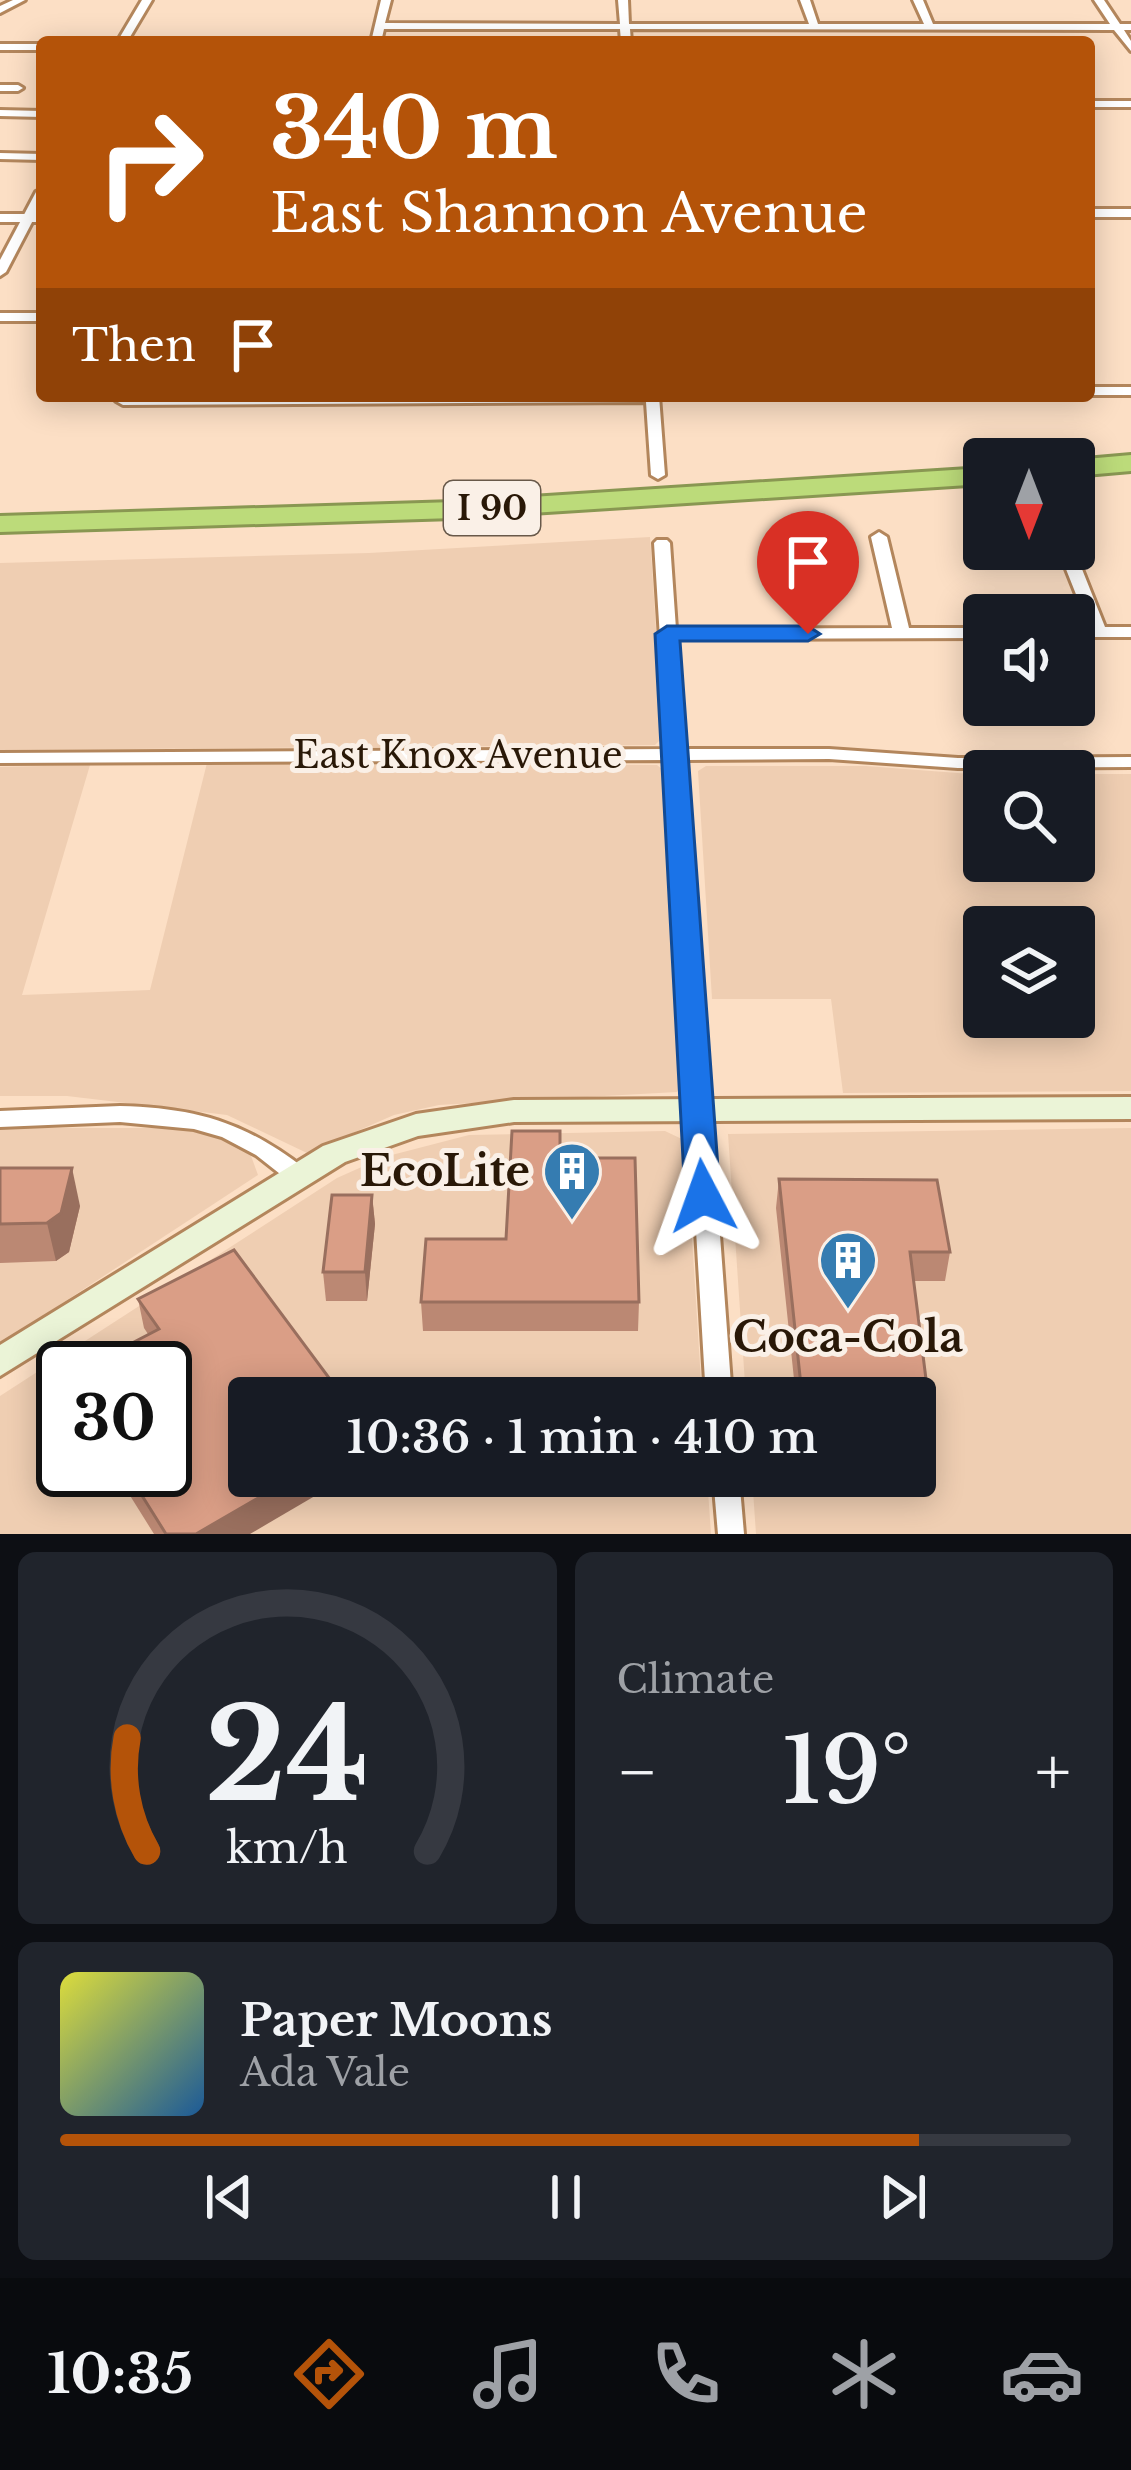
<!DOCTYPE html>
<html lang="en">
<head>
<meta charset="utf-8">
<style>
	body { margin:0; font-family:"Libre Baskerville",serif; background:#20242c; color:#f1f3f6; height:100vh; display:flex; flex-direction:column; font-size:45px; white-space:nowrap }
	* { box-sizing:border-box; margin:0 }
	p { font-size:39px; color:#9ea1a6 }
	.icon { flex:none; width:66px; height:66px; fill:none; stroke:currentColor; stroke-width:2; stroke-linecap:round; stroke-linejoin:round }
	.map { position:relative; height:1534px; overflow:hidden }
	.side { display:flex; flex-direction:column; gap:18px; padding:18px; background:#0d0f14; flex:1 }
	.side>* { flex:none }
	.guide { position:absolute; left:36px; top:36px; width:1059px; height:366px; border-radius:12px; box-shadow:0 6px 30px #0003; background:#b45309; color:#fff; overflow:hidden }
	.needle { width:78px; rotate:180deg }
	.controls { position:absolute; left:963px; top:438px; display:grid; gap:24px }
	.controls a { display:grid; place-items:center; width:132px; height:132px; border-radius:12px; background:#171b24; box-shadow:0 6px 30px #0003; font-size:60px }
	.speed { position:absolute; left:36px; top:1341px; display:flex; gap:24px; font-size:60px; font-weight:700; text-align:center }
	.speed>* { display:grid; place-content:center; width:156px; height:156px; border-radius:50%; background:#171b24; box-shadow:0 6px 30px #0003; line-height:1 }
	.speed .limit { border:6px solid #111; border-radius:18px; background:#fff; color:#111 }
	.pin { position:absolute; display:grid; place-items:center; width:102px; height:102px; color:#fff; margin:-123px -51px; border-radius:50% 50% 50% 0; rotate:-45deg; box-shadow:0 0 12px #0007 }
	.pin .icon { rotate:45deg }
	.me { position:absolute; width:132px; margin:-66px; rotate:356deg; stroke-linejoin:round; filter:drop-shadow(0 0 9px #0008) }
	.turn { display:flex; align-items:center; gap:42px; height:252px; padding:0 36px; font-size:54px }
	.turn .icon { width:156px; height:156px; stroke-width:2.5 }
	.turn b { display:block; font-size:84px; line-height:102px }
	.then { display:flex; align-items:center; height:114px; padding:0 36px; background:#0003; gap:24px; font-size:45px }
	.big { font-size:90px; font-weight:600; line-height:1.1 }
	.side .widget { flex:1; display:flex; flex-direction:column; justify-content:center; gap:18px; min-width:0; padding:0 42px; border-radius:18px; background:#20242c }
	.side .dial { align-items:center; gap:0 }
	.dial svg { height:312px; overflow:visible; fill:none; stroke:#363941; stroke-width:7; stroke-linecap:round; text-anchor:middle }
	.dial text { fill:#f1f3f6; stroke:none }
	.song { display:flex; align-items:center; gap:36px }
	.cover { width:144px; height:144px; border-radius:18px; background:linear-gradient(135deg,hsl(60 70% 55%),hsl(210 70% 35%)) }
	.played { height:12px; border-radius:6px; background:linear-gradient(90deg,#b45309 85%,#363941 85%) }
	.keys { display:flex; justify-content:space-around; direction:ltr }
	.heat { display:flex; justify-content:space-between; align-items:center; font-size:66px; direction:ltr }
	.side .tiles { flex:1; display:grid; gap:18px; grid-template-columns:1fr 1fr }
	.widget:last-child { grid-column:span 2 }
	.trip { position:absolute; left:228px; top:1377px; width:708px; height:120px; border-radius:12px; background:#171b24; box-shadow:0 6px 30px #0003; font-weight:600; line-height:120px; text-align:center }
	.dock { display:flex; height:192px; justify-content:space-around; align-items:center; background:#090b0e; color:#9ea1a6 }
	.dock .icon { width:84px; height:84px }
	.dock .on { color:#b45309 }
	.dock b { font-size:54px; color:#f1f3f6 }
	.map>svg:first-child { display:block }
	.built { fill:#efceb2; fill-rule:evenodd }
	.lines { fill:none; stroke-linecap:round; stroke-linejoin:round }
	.minor-casing { stroke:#b3865c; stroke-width:6 }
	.tertiary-casing { stroke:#b3865c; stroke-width:6 }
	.secondary-casing { stroke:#b3865c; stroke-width:6 }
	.motorway-casing { stroke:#899752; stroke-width:6 }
	.minor { fill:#fff; fill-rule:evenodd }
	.tertiary { fill:#fff; fill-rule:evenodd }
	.secondary { fill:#ebf4d7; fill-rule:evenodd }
	.motorway { fill:#bcdb7a; fill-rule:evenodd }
	.wall { fill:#bb8873 }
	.shaded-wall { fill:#996f5e }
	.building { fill:#da9e86; stroke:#996f5e; stroke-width:3 }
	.route { fill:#1a73e8; stroke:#114b97; stroke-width:3 }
	.labels { text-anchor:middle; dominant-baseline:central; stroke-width:10; stroke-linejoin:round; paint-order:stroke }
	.shield { fill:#faf0e7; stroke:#68594a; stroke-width:3 }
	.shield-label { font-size:33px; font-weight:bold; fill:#291807 }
	.street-label { font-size:36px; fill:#291807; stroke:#faf0e7 }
	.near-poi-label { font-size:42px; font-weight:bold; fill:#291807; stroke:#faf0e7; text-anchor:end }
</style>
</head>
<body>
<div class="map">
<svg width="1131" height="1534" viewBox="0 0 1131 1534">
	<rect width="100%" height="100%" fill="#fcdfc5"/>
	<g class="built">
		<polygon points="650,537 663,737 655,745 0,750 0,563 369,553"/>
		<polygon points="207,763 657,765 663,770 681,1084 677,1092 439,1105 394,1115 307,1153 227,1115 67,1096 0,1096 0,767 90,765 22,995 150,990"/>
		<path d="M706,766H866L984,775V861H1074V774H1131V1091L843,1093L831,999H712L698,771ZM1074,927V1017H984V927Z"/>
		<polygon points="0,1128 188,1128 217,1134 250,1153 258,1175 0,1344"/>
		<polygon points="1131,1128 1131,1534 756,1534 752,1476 915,1476 915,1398 746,1398 728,1134"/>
		<path d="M665,1131L686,1141L702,1398H249V1476H707L711,1534H0V1396L337,1178L384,1157L469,1135ZM63,1368H165V1470H63Z"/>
	</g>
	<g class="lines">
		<g class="minor-casing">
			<g id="minor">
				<polygon points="13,0 25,0 0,13 0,6"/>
				<polygon points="142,0 152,0 127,42 117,42"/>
				<polygon points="381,0 391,0 385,23 620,24 618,0 628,0 629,24 809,24 800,0 810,0 818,24 924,24 913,0 923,0 933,24 1110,24 1094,0 1104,0 1120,24 1131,24 1131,30 1124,30 1131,41 1131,51 1114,30 630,29 631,42 621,42 620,29 384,29 381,42 371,42"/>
				<rect x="0" y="44" width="42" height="6"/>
				<polygon points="0,85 18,85 23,88 18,91 0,91"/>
				<rect x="1089" y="101" width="42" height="6"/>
				<polygon points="0,110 42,111 42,117 0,116"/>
				<polygon points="0,153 42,154 42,160 0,159"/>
				<polygon points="42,189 42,203 6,272 0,276 0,260 36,192"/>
				<rect x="0" y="313" width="42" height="8"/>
				<rect x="1089" y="387" width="42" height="8"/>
				<polygon points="118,396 659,396 665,475 658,479 651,475 646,402 123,405 116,401"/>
				<polygon points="879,532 887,537 909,628 984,628 984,638 677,639 685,749 829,749 958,758 1131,757 1131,767 958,768 829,759 685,760 732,1398 706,1398 668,760 0,763 0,753 667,749 654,543 657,540 667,540 670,543 676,629 892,628 871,537"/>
				<polygon points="1058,549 1074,549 1105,627 1131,627 1131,637 1074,637 1074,627 1089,627"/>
				<path d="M120,1106C196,1108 245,1122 305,1169L308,1175L305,1181L297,1184L289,1181L256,1155L222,1137L194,1129L120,1122L0,1127V1111Z"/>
				<polygon points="713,1476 739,1476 744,1534 718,1534"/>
			</g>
		</g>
		<g class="tertiary-casing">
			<g id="tertiary">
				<rect x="1089" y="209" width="42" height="8"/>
				<rect x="0" y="214" width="42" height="8"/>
			</g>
		</g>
		<g class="secondary-casing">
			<polygon id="secondary" points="1131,1097 1131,1119 514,1122 418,1136 345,1162 0,1376 0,1345 323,1146 416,1114 514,1100"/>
		</g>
		<g class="motorway-casing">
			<g id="motorway">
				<polygon points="1131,455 1131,471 1074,476 1074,460"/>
				<polygon points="984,468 984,484 454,518 0,532 0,516 454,502"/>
			</g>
		</g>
		<use href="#minor" class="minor"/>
		<use href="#tertiary" class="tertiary"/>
		<use href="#secondary" class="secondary"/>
		<use href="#motorway" class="motorway"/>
	</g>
	<g class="wall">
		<polygon points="560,1158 639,1302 638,1331 423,1331 421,1302 506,1239"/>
		<polygon points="0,1168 80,1206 69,1252 56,1261 0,1263"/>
		<polygon points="779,1179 950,1252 945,1281 913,1281 928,1395 923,1424 915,1424 915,1398 796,1398 776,1208"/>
		<polygon points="372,1195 375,1224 367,1301 326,1301 323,1272"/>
		<polygon points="234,1250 250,1534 154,1534 114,1470 165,1470 148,1334 144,1328 138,1299"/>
	</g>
	<g class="shaded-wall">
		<polygon points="72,1168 80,1206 69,1252 56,1261 47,1223"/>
		<polygon points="372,1195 375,1224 367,1301 365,1272"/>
		<polygon points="296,1476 349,1476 250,1534 196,1534"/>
	</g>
	<g class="building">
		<polygon points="512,1131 560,1131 560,1158 635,1158 639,1302 421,1302 426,1239 506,1239"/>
		<polygon points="0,1168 72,1168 61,1213 47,1223 0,1224"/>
		<polygon points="779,1179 937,1180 950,1252 910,1252 928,1395 802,1395"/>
		<polygon points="332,1195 372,1195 365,1272 323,1272"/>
		<polygon points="234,1250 344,1398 249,1398 249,1476 296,1476 196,1534 166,1534 126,1470 165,1470 165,1368 84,1368 159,1329 138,1299"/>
	</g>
	<polygon class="route" points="667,626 808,626 820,634 808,641 680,641 720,1196 715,1205 690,1205 685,1196 655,634"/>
	<defs>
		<g id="building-pin" transform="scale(3)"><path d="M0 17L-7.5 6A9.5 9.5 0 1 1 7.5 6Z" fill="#357cb1" stroke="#faf0e7"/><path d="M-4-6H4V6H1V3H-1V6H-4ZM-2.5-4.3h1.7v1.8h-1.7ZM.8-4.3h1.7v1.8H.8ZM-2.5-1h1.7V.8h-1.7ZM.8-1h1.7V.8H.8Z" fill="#fff"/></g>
	</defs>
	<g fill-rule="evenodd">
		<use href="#building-pin" x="572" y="1171"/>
		<use href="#building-pin" x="848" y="1260"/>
	</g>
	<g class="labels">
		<rect class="shield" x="444" y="481" width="96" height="54" rx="9"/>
		<g class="shield-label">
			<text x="492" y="508">I 90</text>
		</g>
		<g class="street-label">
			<text x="458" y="755">East Knox Avenue</text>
		</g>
		<g class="near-poi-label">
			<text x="530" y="1171">EcoLite</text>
			<text x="848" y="1337" text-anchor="middle">Coca-Cola</text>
		</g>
	</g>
</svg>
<div class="controls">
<a><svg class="needle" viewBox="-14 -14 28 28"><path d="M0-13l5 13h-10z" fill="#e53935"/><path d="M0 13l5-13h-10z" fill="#9ea1a6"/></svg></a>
<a><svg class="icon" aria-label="sound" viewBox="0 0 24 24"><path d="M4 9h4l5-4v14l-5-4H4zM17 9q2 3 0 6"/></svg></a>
<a><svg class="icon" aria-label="search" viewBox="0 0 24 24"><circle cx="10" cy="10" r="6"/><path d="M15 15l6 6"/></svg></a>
<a><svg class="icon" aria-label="layers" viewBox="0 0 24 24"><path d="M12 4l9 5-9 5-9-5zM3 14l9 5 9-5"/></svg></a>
</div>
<div class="speed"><div class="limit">30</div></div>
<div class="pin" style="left:808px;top:634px;background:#d93025"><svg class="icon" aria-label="arrive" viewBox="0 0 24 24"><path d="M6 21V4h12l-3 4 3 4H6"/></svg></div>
<svg class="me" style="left:703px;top:1196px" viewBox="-20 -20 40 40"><path d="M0-17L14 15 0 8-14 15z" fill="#1a73e8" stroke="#fff" stroke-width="4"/></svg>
<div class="trip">10:36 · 1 min · 410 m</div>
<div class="guide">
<div class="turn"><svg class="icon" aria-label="right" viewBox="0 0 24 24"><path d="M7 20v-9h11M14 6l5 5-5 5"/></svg><div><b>340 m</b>East Shannon Avenue</div></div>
<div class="then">Then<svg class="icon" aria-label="arrive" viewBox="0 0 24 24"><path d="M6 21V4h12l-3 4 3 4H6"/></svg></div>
</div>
</div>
<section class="side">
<div class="tiles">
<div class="widget dial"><svg viewBox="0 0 100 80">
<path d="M14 69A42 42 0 1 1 86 69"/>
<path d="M14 69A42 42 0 0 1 9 40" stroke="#b45309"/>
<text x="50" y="56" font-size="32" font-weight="700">24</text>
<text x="50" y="72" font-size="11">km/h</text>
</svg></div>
<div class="widget"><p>Climate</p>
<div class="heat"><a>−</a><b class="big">19°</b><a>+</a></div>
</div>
<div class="widget">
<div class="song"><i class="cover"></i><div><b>Paper Moons</b><p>Ada Vale</p></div></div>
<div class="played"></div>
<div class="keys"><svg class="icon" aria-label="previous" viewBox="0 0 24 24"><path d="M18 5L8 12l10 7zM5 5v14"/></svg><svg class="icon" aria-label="pause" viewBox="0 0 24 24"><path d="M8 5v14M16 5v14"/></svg><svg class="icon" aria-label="next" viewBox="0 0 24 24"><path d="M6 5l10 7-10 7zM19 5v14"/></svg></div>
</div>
</div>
</section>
<nav class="dock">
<b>10:35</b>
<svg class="icon on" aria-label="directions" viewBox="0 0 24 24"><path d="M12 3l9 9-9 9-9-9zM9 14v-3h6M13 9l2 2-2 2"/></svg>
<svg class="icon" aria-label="music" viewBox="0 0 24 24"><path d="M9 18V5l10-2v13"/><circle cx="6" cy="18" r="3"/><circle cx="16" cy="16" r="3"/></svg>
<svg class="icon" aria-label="phone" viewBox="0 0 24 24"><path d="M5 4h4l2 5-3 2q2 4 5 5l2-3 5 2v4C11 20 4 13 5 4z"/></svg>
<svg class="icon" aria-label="climate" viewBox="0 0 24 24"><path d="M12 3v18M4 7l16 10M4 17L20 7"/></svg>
<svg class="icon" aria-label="car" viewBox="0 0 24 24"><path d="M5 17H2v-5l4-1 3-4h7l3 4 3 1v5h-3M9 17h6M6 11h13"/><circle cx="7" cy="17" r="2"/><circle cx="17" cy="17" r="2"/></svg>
</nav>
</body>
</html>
